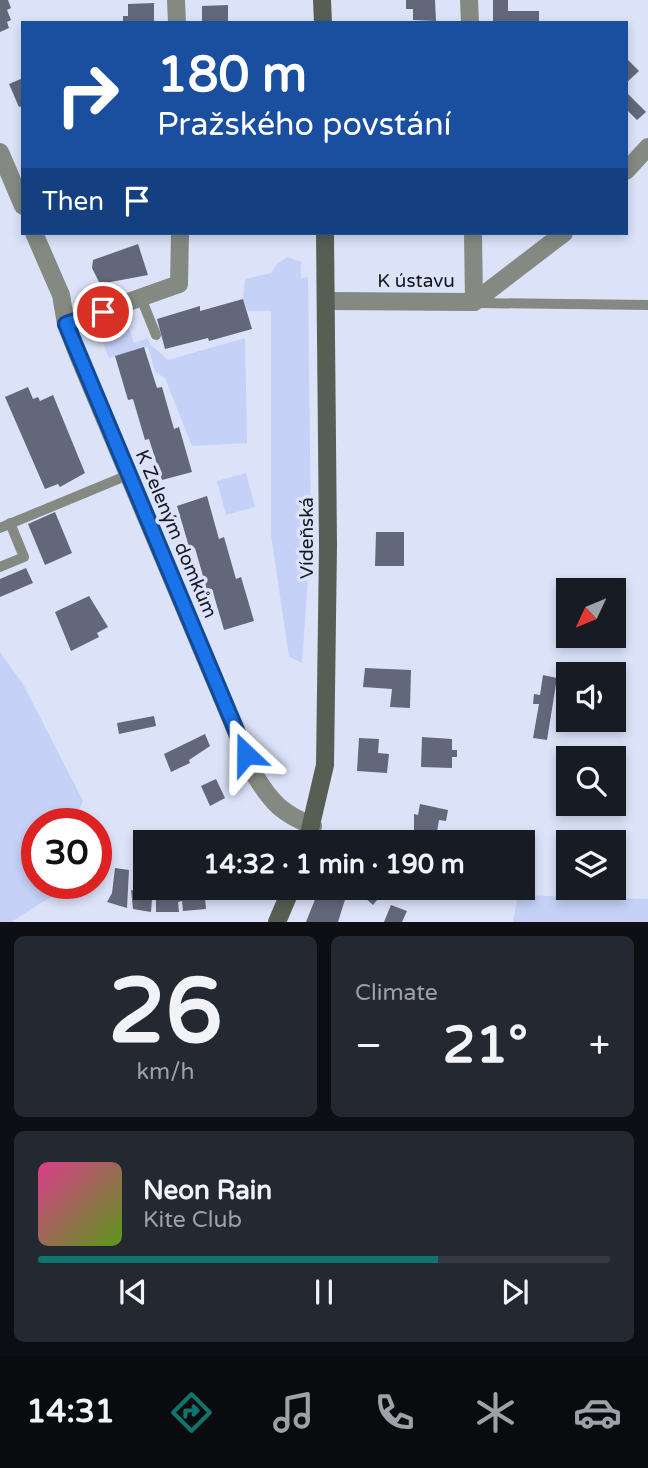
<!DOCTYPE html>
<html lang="en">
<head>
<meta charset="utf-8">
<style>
	body { margin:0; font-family:"Varela Round",sans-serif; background:#242831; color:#f1f3f6; height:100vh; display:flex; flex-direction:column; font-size:26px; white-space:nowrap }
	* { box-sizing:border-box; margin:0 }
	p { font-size:23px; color:#9ea1a6 }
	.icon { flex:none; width:38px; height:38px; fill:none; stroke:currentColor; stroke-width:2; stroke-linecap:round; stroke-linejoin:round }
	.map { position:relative; height:922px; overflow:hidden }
	.drawer { display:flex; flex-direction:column; gap:14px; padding:14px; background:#0d0f14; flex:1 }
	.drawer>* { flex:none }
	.hud { position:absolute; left:21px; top:21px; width:607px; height:214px; border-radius:0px; box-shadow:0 4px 10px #0003; background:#1a4fa0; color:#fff; overflow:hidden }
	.needle { width:46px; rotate:226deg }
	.tools { position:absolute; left:556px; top:578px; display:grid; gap:14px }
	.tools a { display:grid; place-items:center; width:70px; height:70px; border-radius:0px; background:#171b24; box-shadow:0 4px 10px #0003; font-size:35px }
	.speed { position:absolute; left:21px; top:808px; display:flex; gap:14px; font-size:35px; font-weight:700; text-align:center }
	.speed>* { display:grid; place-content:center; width:91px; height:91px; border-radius:50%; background:#171b24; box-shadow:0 4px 10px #0003; line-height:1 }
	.speed .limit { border:10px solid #d22; background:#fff; color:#111 }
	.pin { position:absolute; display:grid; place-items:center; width:60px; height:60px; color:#fff; margin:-30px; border:4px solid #fff; border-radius:50%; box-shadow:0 2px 7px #0007 }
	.me { position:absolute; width:77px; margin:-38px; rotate:337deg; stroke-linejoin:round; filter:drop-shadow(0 0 5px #0008) }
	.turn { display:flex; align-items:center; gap:24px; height:147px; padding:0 21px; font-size:32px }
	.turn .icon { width:91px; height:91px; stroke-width:2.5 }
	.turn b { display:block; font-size:49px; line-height:60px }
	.then { display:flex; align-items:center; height:66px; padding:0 21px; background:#0003; gap:14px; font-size:26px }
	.big { font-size:52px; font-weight:700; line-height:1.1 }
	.drawer .widget { flex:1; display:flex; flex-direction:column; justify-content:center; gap:10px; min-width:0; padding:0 24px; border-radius:10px; background:#242831 }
	.drawer .dial { align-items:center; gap:0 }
	.dial b { font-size:91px; line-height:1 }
	.song { display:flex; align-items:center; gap:21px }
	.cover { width:84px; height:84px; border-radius:10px; background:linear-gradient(135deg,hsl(330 70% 55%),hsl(90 70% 35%)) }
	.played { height:7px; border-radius:4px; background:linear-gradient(90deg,#0f766e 70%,#363941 70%) }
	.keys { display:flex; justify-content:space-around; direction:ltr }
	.heat { display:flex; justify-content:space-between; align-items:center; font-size:38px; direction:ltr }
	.drawer .tiles { flex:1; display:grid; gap:14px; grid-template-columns:1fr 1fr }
	.widget:last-child { grid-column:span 2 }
	.trip { position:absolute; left:133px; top:830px; width:402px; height:70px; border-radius:0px; background:#171b24; box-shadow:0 4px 10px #0003; font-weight:700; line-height:70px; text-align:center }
	.dock { display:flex; height:112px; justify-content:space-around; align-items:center; background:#090b0e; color:#9ea1a6 }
	.dock .icon { width:49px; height:49px }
	.dock .on { color:#0f766e }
	.dock b { font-size:32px; color:#f1f3f6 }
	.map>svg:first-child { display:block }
	.green { fill:#c5d1f7 }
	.building { fill:#62687a }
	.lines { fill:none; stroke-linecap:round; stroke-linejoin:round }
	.service { stroke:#848a82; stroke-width:10 }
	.minor { stroke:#848a82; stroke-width:18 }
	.secondary { stroke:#575f54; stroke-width:18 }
	.route-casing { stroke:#114b97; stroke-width:18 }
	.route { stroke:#1a73e8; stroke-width:12 }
	.labels { text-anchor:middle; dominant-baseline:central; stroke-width:7; stroke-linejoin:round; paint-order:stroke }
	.street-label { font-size:19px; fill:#15171f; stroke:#dce3f9 }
</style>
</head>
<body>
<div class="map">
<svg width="648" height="922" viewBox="0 0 648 922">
	<rect width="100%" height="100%" fill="#dce3f9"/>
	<g class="green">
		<polygon points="287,257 301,262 301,278 308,277 311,536 302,663 289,657 271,535 271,311 248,311 243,299 245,279 271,273 276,265"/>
		<polygon points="126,319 134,343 148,338 150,344 168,360 245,338 247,443 192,446 165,378 155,372 148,347 109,358 97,327 105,327 108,333 120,329 120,320"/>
		<polygon points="246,473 255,507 226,515 217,481"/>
		<polygon points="0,652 23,684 83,801 72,824 37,824 37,884 59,884 57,893 11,922 0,922"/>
		<polygon points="518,895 648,899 648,922 513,922"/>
	</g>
	<g class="building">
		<polygon points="0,0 8,0 11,8 7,10 11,20 7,22 9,28 0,32"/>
		<polygon points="406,0 435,0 436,21 413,20 413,9 406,9"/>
		<polygon points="493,0 508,0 508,11 539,11 539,23 493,21"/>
		<polygon points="154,3 154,23 123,23 123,16 128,16 128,4"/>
		<polygon points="228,5 228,23 202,23 202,6"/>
		<polygon points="626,58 639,71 626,83"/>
		<polygon points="23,78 23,106 19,107 9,84"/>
		<polygon points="626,92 646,112 637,120 626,109"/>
		<polygon points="138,244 148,275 100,284 92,268 93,260"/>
		<polygon points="243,299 252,329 209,341 208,338 165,349 157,319 200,306 200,311"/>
		<polygon points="144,347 157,388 162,387 174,429 179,427 192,472 162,480 149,439 145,440 133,399 128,400 115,356"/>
		<polygon points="28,387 33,399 38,397 40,401 53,395 85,473 60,487 58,484 45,489 5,397"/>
		<polygon points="207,496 219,539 224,537 236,579 241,577 254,621 224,630 212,589 207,590 195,548 190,550 177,506"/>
		<polygon points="55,512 72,553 45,565 28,524"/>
		<polygon points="376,532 404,532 404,566 375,566"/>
		<polygon points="26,568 33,583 0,597 0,579"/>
		<polygon points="89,596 108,627 97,633 99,637 71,651 55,612"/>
		<polygon points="365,668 411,670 410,708 390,707 392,689 363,687"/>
		<polygon points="543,675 557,678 547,740 533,738 539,704 533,704 534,694 540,695"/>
		<polygon points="154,716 156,726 119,734 117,723"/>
		<polygon points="205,734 210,746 189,760 190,763 171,772 164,754"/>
		<polygon points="422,737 452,739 452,750 457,750 457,757 452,757 452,768 421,767"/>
		<polygon points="359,738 379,739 378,753 389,754 387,773 357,771"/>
		<polygon points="216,779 225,798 210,806 201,786"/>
		<polygon points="420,804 448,810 446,821 439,820 437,832 433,831 431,839 414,836 414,814 418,815"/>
		<polygon points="115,868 129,870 127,908 107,902 112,893"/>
		<polygon points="181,887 204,887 206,909 183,911 182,901 178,902 179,912 156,912 156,900 166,900 166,891 181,890"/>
		<polygon points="320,887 349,887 338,922 306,922"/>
		<polygon points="372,887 382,894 373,905 364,897"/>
		<polygon points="131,890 140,892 140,897 152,899 151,912 133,909"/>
		<polygon points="391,905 407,911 402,922 384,922"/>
	</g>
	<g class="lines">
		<g class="service">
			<polyline points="141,298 156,335"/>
			<polyline points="476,303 648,305"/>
			<polyline points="0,528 128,475"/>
			<polyline points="0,567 24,557 10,523"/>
		</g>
		<g class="minor">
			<polyline points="176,0 177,23"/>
			<polyline points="469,0 470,23"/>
			<polyline points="0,152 23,206"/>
			<polyline points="626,171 648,147"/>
			<path d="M34,233L61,295L66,324L78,355L254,774C272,803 281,813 313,826"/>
			<polyline points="473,233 474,302"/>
			<polyline points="328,301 474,302 564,233"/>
			<polyline points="66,324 179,284 180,233"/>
		</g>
		<g class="secondary">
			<polyline points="322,0 323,23"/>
			<polyline points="307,842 325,765 328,546 325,233"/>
			<polyline points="277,922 292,887"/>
		</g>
	</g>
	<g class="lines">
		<g class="route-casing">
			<polyline id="route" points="103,312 66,324 246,754"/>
		</g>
		<use href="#route" class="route"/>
	</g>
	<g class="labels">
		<g class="street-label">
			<text x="416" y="281">K ústavu</text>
			<text transform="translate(176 534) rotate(67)">K Zeleným domkům</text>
			<text transform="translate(307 538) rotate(-90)">Vídeňská</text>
		</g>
	</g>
</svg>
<div class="tools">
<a><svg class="needle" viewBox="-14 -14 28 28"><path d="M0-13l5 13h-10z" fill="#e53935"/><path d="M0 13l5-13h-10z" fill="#9ea1a6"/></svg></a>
<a><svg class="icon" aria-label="sound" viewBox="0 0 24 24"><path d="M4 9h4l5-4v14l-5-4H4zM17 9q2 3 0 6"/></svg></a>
<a><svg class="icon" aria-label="search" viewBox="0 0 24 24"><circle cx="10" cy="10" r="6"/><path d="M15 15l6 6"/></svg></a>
<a><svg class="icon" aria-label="layers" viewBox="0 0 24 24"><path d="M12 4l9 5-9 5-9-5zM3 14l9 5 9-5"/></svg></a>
</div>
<div class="speed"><div class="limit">30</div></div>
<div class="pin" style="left:103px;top:312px;background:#d93025"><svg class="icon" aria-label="arrive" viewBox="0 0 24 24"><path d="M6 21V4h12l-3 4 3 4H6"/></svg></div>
<svg class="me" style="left:246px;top:754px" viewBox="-20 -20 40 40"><path d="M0-17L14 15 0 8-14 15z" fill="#1a73e8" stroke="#fff" stroke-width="4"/></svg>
<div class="trip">14:32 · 1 min · 190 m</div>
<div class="hud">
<div class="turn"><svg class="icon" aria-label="right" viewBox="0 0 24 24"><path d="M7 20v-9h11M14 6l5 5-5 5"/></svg><div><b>180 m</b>Pražského povstání</div></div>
<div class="then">Then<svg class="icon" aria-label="arrive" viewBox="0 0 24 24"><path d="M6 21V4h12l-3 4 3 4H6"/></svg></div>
</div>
</div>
<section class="drawer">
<div class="tiles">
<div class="widget dial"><b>26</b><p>km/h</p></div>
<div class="widget"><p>Climate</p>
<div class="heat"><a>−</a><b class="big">21°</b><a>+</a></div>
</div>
<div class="widget">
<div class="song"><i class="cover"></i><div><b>Neon Rain</b><p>Kite Club</p></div></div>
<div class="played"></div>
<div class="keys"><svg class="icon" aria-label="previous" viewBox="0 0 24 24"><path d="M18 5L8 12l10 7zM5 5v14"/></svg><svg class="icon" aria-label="pause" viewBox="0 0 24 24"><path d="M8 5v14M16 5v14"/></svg><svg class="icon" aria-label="next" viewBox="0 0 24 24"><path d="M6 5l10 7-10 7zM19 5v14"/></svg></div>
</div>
</div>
</section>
<nav class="dock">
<b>14:31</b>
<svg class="icon on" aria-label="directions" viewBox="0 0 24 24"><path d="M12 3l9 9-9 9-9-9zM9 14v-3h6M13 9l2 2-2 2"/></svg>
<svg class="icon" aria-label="music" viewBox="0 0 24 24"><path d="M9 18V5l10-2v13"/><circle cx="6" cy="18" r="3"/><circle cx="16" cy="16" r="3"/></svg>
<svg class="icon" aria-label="phone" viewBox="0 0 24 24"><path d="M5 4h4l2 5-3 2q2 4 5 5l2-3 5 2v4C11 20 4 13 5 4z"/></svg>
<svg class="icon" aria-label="climate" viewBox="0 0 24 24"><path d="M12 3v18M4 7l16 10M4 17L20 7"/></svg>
<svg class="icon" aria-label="car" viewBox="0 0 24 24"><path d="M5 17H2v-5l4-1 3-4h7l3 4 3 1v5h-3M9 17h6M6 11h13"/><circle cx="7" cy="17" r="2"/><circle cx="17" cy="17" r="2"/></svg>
</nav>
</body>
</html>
